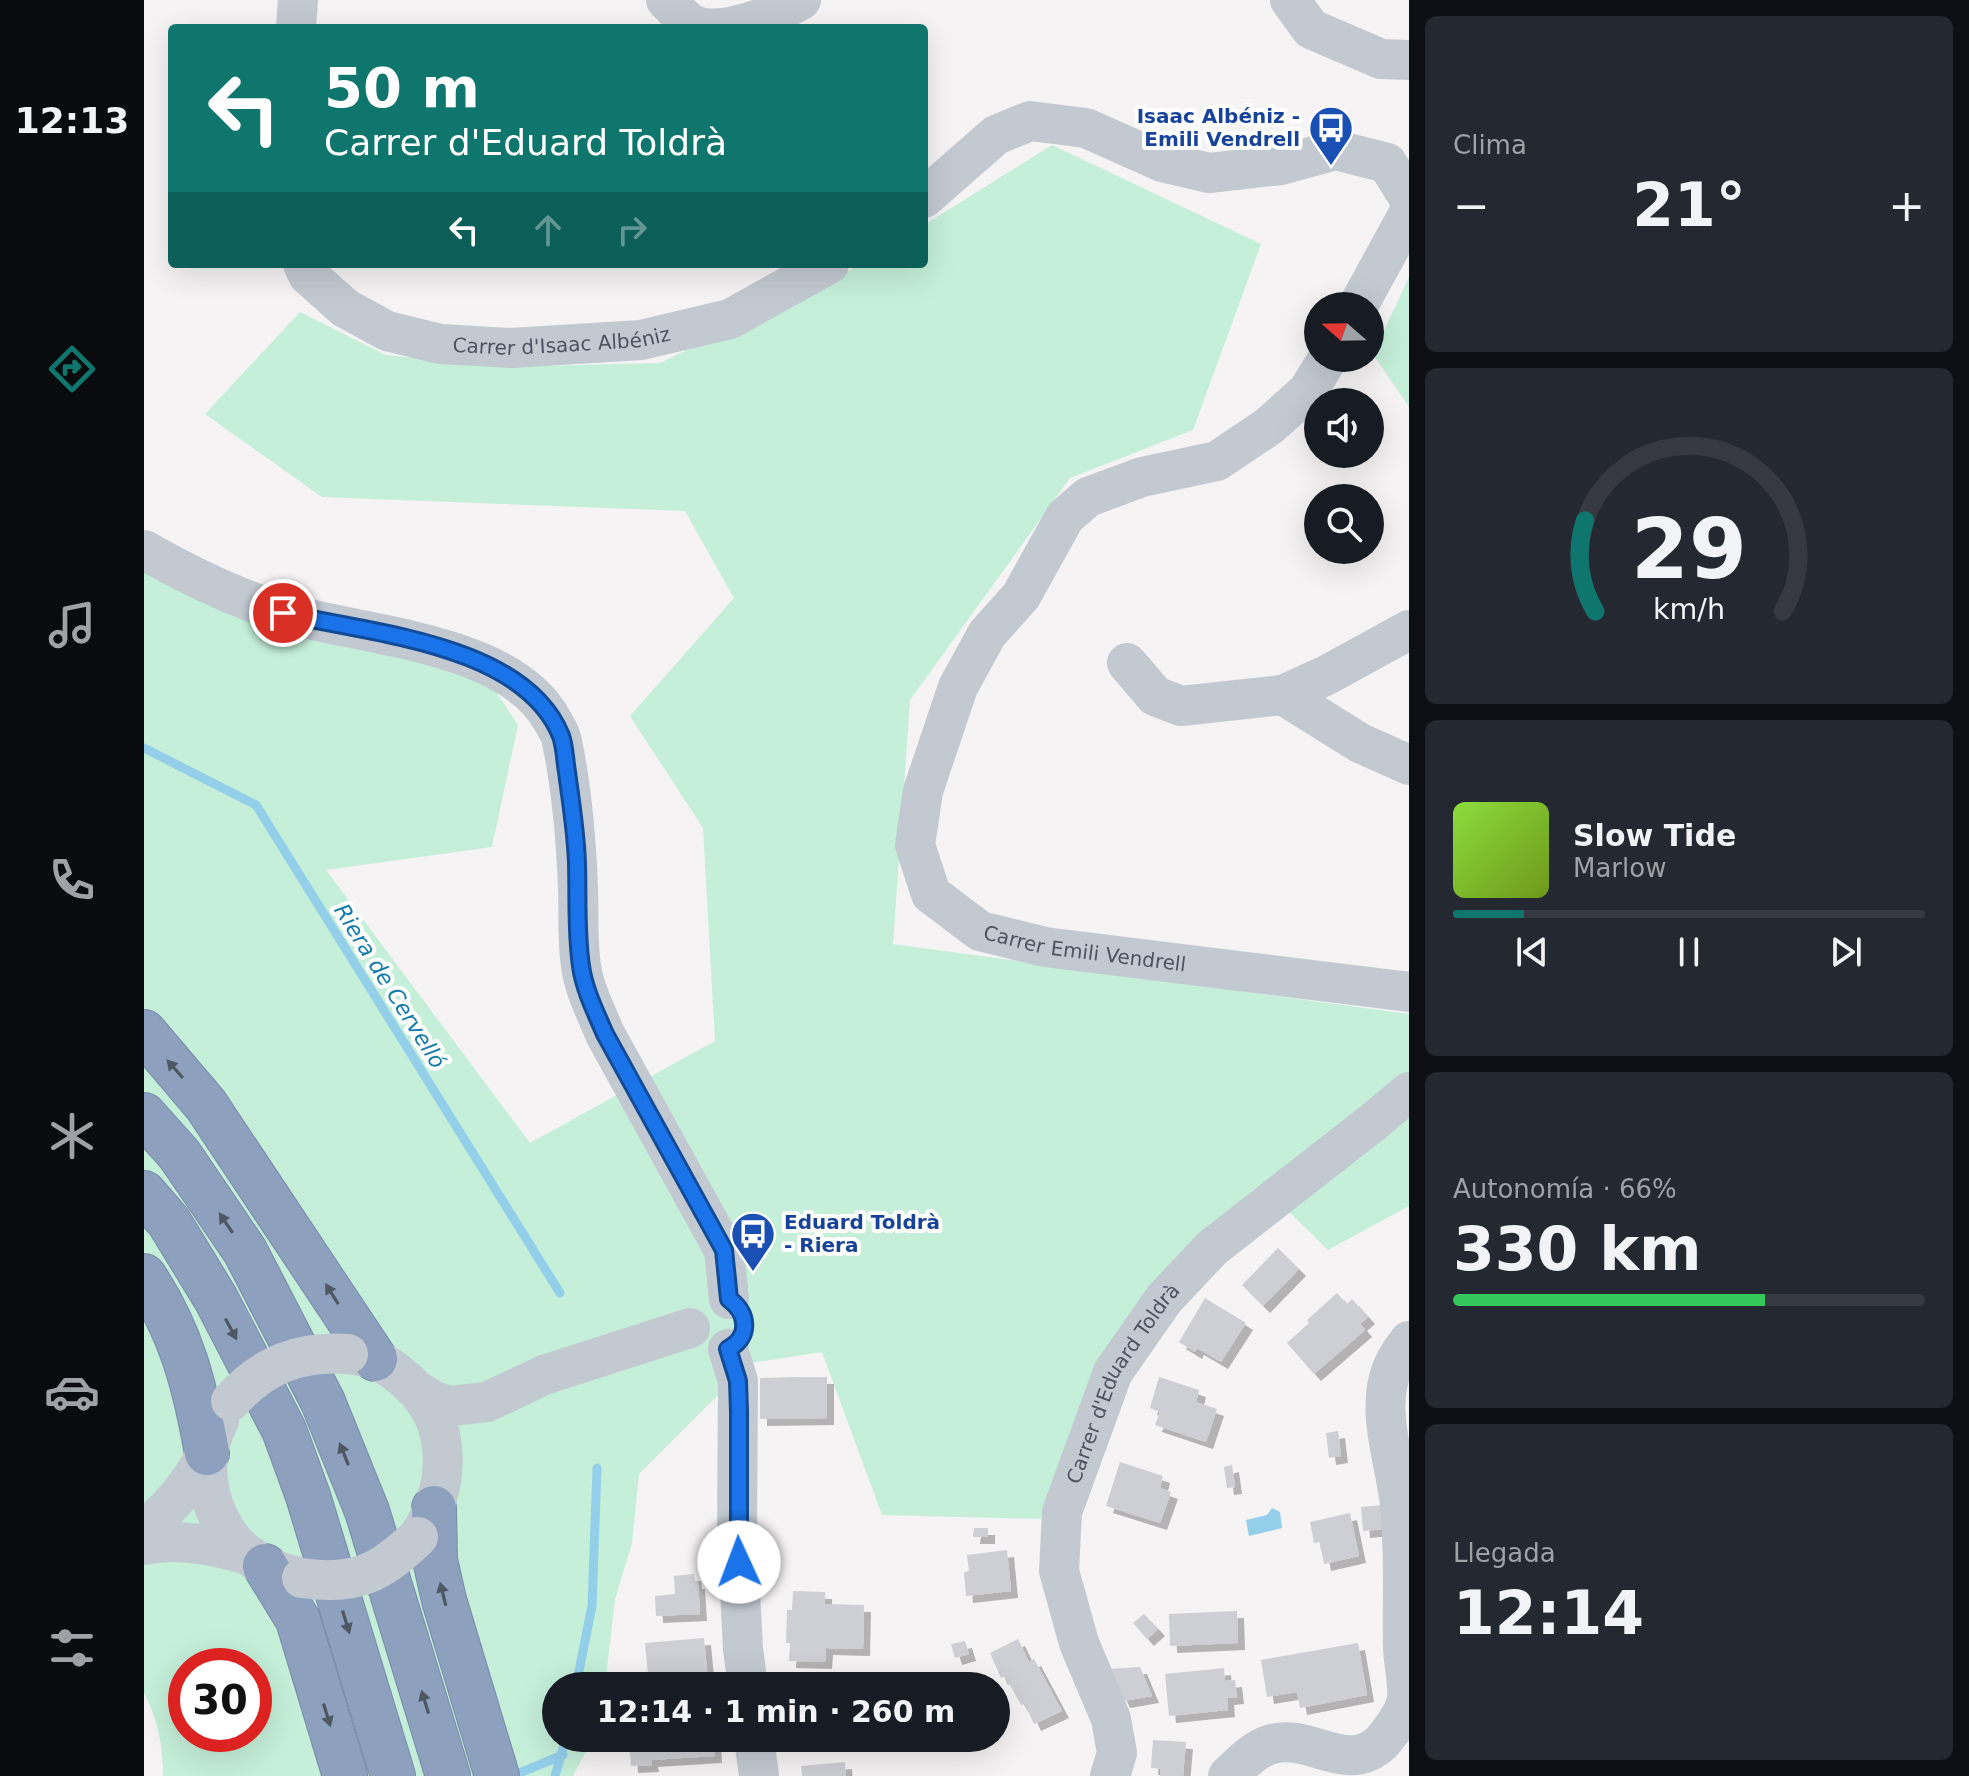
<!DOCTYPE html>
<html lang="es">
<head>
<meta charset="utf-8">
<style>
	body { margin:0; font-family:"DejaVu Sans",sans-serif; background:#242831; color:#f1f3f6; height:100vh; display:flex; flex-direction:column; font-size:30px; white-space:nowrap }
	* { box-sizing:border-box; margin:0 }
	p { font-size:26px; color:#9ea1a6 }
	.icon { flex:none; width:44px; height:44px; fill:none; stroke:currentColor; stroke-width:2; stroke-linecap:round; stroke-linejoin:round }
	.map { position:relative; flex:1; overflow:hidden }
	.side { display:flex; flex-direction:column; gap:16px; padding:16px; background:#0d0f14; width:560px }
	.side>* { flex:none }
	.banner { position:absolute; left:24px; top:24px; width:760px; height:244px; border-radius:8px; box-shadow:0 8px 32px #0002; background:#0f766e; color:#fff; overflow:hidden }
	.needle { width:52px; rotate:290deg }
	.controls { position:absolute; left:1160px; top:292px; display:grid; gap:16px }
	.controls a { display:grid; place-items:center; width:80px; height:80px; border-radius:50%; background:#171b24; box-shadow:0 8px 32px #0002; font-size:40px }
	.speed { position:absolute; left:24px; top:1648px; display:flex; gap:16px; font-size:40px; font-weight:700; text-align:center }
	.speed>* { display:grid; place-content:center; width:104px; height:104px; border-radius:50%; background:#171b24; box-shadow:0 8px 32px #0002; line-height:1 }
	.speed .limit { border:12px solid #d22; background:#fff; color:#111 }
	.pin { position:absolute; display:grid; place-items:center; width:68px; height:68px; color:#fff; margin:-34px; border:4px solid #fff; border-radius:50%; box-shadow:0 2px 8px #0007 }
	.me { position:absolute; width:88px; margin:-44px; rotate:358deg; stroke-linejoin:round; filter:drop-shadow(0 0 6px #0008) }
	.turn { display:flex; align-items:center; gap:28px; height:168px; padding:0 24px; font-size:36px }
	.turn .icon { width:104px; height:104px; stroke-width:2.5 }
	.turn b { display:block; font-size:56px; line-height:68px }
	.lanes { display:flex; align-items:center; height:76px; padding:0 24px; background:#0003; justify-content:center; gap:40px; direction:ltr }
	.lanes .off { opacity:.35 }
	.big { font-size:60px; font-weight:700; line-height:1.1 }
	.side .widget { flex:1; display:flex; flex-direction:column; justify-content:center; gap:12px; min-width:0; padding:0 28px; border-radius:12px; background:#242831 }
	.side .dial { align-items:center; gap:0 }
	.dial svg { height:208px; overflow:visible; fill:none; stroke:#363941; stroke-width:7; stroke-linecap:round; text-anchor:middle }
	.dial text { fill:#f1f3f6; stroke:none }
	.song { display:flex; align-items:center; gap:24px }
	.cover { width:96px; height:96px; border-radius:12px; background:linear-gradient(135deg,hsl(90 70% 55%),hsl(80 70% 35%)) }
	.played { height:8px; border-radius:4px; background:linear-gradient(90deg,#0f766e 15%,#363941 15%) }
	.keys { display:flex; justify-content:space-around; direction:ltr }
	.heat { display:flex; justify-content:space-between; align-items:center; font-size:44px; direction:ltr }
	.charge { height:12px; border-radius:6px; background:linear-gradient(90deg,#34c759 66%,#363941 0) }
	.trip { position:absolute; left:398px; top:1672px; width:468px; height:80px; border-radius:40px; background:#171b24; box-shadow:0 8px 32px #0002; font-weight:700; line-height:80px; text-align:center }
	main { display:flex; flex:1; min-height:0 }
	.tab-bar { display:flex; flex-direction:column; width:144px; justify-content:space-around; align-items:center; background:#090b0e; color:#9ea1a6 }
	.tab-bar .icon { width:56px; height:56px }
	.tab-bar .current { color:#0f766e }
	.tab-bar b { font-size:36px; color:#f1f3f6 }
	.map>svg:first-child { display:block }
	.green { fill:#c5efd9; fill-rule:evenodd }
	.water { fill:#94cfea }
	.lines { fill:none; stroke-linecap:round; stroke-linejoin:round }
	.stream { stroke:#94cfea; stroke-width:9 }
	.building { fill:#cdcfd5; filter:url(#shadow) }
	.highway-casing { stroke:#788baa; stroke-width:46 }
	.minor { stroke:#c2c9d1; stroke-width:40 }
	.highway { stroke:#8da0be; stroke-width:44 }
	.minor-bridge { stroke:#c2c9d1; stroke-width:40 }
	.oneway { fill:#4e5865 }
	.route-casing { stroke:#114b97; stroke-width:20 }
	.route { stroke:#1a73e8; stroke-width:14 }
	.labels { text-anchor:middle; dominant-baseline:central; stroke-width:8; stroke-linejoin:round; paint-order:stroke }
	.transit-label { font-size:20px; font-weight:bold; fill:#164399; stroke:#fff; text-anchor:end }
	.street-label { font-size:20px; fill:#4b5460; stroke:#fff }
	.water-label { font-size:22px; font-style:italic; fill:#137bab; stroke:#fff }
</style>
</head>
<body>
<main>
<nav class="tab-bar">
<b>12:13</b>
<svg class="icon current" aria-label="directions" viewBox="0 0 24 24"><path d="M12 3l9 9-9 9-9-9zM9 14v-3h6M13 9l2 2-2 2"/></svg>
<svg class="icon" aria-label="music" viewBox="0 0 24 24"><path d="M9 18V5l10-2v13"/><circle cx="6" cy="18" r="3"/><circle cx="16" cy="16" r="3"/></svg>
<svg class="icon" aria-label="phone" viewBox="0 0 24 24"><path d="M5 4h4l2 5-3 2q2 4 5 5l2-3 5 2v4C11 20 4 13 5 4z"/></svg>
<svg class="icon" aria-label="climate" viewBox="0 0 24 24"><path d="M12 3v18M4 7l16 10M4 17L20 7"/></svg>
<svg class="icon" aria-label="car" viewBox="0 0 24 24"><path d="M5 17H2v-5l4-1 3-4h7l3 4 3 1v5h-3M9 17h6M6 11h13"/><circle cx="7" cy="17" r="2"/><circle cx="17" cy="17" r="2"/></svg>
<svg class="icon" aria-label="filters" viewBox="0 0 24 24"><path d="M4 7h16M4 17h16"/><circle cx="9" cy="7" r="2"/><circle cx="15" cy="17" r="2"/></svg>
</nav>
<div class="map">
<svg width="1265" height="1776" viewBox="0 0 1265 1776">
	<defs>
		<filter id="shadow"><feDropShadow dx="7" dy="7" stdDeviation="0" flood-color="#0004"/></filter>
	</defs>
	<rect width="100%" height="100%" fill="#f5f3f3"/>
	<g class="green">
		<path d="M908,145L1117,244L1049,430L926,478L766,700L749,944L1265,1014V1206L1184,1250L1120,1187L991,1306L897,1519L738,1515L678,1352L606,1363L495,1474L488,1543L471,1599L461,1686H412V1738H449L429,1776H19C19,1746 14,1719 0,1693V567L343,678L374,725L348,847L182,870L386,1143L571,1041L559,828L486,716L590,598L541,511L178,497L61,414L156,312L242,355L355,367L516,363L718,264H780V225ZM42,1666H110V1734H42Z"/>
		<polygon points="1265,277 1265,407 1229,354"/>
	</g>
	<polygon class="water" points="1128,1508 1136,1512 1138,1528 1105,1536 1102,1520 1123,1515"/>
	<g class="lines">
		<g class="stream">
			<polyline points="0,748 112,805 416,1293"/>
			<polyline points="432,1686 448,1606 453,1468"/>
			<polyline points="368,1776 419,1755"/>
			<polyline points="411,1776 422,1738"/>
		</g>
	</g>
	<g class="building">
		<polygon points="1134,1248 1155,1269 1119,1306 1098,1285"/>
		<polygon points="1193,1293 1203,1304 1208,1299 1224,1317 1216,1324 1221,1330 1170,1374 1143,1343 1165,1323 1163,1320"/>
		<polygon points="1061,1298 1102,1323 1077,1362 1053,1348 1051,1352 1035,1342"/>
		<polygon points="654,1377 683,1377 683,1418 616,1419 616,1378"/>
		<polygon points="1015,1377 1055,1390 1052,1402 1073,1409 1062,1442 1011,1425 1016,1412 1006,1408"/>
		<polygon points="1194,1431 1197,1456 1185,1458 1182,1433"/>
		<polygon points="976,1462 1019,1476 1016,1488 1027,1492 1016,1523 962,1506"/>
		<polygon points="1088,1465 1091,1487 1083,1488 1080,1467"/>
		<polygon points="1239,1505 1241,1529 1219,1531 1217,1507"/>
		<polygon points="1206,1513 1215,1556 1180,1564 1176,1542 1170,1543 1166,1522"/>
		<polygon points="830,1528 844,1528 844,1537 829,1537"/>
		<polygon points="863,1550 867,1591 822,1596 820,1572 825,1571 823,1555"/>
		<polygon points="550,1574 551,1582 554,1582 556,1614 512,1616 511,1596 531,1594 530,1576"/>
		<polygon points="649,1591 681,1592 681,1604 720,1605 719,1649 682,1648 681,1662 645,1661 646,1643 642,1643 643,1610 648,1610"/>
		<polygon points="1093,1611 1094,1643 1026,1646 1025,1614"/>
		<polygon points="1000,1614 1014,1629 1003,1639 989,1623"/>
		<polygon points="560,1638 564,1681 505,1686 501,1643"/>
		<polygon points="874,1639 885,1662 890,1659 918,1711 890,1724 881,1704 877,1705 861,1676 857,1678 846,1653"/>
		<polygon points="821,1641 825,1654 811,1658 807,1644"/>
		<polygon points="1214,1643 1223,1695 1156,1708 1153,1692 1123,1697 1117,1660"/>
		<polygon points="996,1667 1008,1696 979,1701 964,1669"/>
		<polygon points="1080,1668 1081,1681 1091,1680 1093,1697 1083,1698 1084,1710 1025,1716 1021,1674"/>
		<polygon points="485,1738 570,1738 571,1756 507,1760 508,1765 487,1766"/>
		<polygon points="653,1738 692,1738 692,1740 654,1744"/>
		<polygon points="1009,1740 1042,1742 1039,1776 1016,1776 1017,1769 1007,1768"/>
		<polygon points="701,1762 702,1776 658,1776 657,1766"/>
	</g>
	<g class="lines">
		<g class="highway-casing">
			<g id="highway">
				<polyline points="0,1032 62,1105 231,1359"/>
				<polyline points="0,1115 35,1154 101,1251 179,1402 223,1511 304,1776"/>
				<polyline points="0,1193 25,1222 72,1299 140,1430 164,1496 249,1776"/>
				<path d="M0,1276C38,1333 51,1386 63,1453"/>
				<polyline points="290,1508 291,1560 300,1600 353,1776"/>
				<polyline points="121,1566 154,1620 201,1776"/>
			</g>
		</g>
		<g class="minor">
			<path d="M522,0C529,7 541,21 550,25C578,37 633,14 657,0"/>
			<polyline points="1146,0 1167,29 1237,59 1265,60"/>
			<polyline points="152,28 154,0"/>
			<polyline points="780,198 852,135 886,121 942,128 1018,162 1065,173 1137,165 1192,150 1243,163 1265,198"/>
			<path id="s1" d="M159,264L164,275L201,308L243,331L296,344L367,348L497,340L586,319L685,264"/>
			<polyline points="1214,306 1265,213"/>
			<path id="s2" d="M1184,358L1164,391L1125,426L1073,461L998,477L944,497L921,517L877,596L843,634L814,687L779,791L771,845L787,894L836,931L901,947L1265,992"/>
			<path d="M0,550C44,575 90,598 138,612C216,636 365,641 408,720C412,727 417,734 418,742C428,789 432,839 434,887C435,913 433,940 437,966C440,989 452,1012 461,1034L580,1250L585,1299"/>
			<polyline points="983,663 1011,696 1037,706 1139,695 1216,743 1265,765"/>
			<polyline points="1139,695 1183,675 1265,630"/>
			<polyline points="584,1349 594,1381 593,1532 599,1649 604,1686"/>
			<path d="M204,1354C212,1356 220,1356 228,1359C242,1363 254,1373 265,1383C311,1424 306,1489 274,1537"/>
			<polyline points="275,1392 292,1402 306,1406 343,1402 400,1375 546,1328"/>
			<path d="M75,1421C48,1470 70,1541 121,1566C130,1571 141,1573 151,1576"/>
			<path d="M0,1529C28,1507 46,1484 63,1453"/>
			<path d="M0,1545C35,1537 73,1546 107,1556"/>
			<polyline points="610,1738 615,1776"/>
			<path id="s3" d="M966,1776L973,1753L967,1719L935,1643L915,1571L918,1512L969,1372L1020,1299L1068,1248L1228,1123L1265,1092"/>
			<path d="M1084,1776C1097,1764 1110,1749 1128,1744C1167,1733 1203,1776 1238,1742C1247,1731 1260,1715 1263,1700C1265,1684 1259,1662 1259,1646C1258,1599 1261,1552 1256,1505C1252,1465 1234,1418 1245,1378C1248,1365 1257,1351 1265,1341"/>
		</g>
		<use href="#highway" class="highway"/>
		<g class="minor-bridge">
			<path d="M87,1401C119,1365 156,1350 204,1354"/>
			<path d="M158,1578C212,1586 236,1573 274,1537"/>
		</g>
	</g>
	<defs><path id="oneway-solid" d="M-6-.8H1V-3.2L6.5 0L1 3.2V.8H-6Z" transform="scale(2)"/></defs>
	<g class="oneway">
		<use href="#oneway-solid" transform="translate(31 1069) rotate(-131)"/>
		<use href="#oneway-solid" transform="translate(82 1223) rotate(-124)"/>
		<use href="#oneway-solid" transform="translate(188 1294) rotate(-122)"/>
		<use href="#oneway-solid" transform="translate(87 1329) rotate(62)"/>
		<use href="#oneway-solid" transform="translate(200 1454) rotate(-112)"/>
		<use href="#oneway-solid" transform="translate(299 1594) rotate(-104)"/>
		<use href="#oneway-solid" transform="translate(202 1622) rotate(73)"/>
		<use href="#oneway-solid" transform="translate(281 1702) rotate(-107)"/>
		<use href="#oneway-solid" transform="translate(183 1715) rotate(73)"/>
	</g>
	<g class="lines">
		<g class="route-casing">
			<path id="route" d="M139,613C223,633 380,643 417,736C421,747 421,761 423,772C427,802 432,832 433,863C434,896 432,932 437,966C440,989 452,1013 461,1034L580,1250L585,1299C604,1313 607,1337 584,1349L594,1381L595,1412V1562"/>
		</g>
		<use href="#route" class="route"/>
	</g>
	<defs>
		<g id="bus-pin" transform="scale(2.3)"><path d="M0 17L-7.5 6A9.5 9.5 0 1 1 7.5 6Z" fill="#1a4fb4" stroke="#fff"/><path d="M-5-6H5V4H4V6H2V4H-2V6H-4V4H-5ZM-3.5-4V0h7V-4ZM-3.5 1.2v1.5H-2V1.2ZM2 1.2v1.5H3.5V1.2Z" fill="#fff"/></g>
	</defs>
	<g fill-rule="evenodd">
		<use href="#bus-pin" x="1187" y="128"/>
		<use href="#bus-pin" x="609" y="1234"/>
	</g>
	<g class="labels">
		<g class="transit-label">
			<text x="1156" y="116">Isaac Albéniz -<tspan x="1156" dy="23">Emili Vendrell</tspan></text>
			<text x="640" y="1222" text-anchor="start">Eduard Toldrà<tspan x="640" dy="23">- Riera</tspan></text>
		</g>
		<g class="street-label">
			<text stroke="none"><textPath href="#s1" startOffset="286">Carrer d'Isaac Albéniz</textPath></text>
			<text stroke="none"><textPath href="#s2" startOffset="904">Carrer Emili Vendrell</textPath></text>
			<text stroke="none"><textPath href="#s3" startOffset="418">Carrer d'Eduard Toldrà</textPath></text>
		</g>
		<g class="water-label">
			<text transform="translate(246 986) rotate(58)">Riera de Cervelló</text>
		</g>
	</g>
</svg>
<div class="controls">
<a><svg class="needle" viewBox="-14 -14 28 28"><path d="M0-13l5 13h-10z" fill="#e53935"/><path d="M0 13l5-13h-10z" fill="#9ea1a6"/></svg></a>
<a><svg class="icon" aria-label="sound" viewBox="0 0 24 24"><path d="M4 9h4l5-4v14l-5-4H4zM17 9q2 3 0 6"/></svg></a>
<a><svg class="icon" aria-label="search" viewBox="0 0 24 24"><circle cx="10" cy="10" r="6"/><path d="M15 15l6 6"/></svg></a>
</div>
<div class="speed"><div class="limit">30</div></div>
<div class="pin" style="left:139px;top:613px;background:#d93025"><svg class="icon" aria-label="arrive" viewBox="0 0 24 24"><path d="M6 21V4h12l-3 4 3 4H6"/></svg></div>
<svg class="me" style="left:595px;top:1562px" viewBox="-20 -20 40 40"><circle r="19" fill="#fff"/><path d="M0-13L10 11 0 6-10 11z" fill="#1a73e8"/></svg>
<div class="trip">12:14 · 1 min · 260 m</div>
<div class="banner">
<div class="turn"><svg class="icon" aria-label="left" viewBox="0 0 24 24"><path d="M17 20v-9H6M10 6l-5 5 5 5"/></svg><div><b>50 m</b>Carrer d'Eduard Toldrà</div></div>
<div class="lanes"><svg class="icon" aria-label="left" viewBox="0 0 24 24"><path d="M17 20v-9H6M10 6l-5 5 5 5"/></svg><svg class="icon off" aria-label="ahead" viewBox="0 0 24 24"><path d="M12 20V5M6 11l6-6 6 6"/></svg><svg class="icon off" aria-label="right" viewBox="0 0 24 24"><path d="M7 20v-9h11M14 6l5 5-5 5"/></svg></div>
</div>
</div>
<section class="side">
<div class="widget"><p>Clima</p>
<div class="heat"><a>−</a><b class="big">21°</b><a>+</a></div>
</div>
<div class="widget dial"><svg viewBox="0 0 100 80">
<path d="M14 69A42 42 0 1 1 86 69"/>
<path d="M14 69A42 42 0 0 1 10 34" stroke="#0f766e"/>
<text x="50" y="56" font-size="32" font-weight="700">29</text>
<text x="50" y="72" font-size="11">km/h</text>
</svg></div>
<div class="widget">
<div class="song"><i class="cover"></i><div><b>Slow Tide</b><p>Marlow</p></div></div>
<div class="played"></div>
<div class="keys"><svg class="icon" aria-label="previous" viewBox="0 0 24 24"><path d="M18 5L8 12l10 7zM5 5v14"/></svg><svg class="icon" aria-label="pause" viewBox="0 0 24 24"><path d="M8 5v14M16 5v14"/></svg><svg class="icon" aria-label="next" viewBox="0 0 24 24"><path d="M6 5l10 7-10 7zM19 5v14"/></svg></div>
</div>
<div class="widget"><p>Autonomía · 66%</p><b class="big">330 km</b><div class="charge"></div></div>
<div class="widget"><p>Llegada</p><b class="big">12:14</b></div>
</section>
</main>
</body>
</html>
